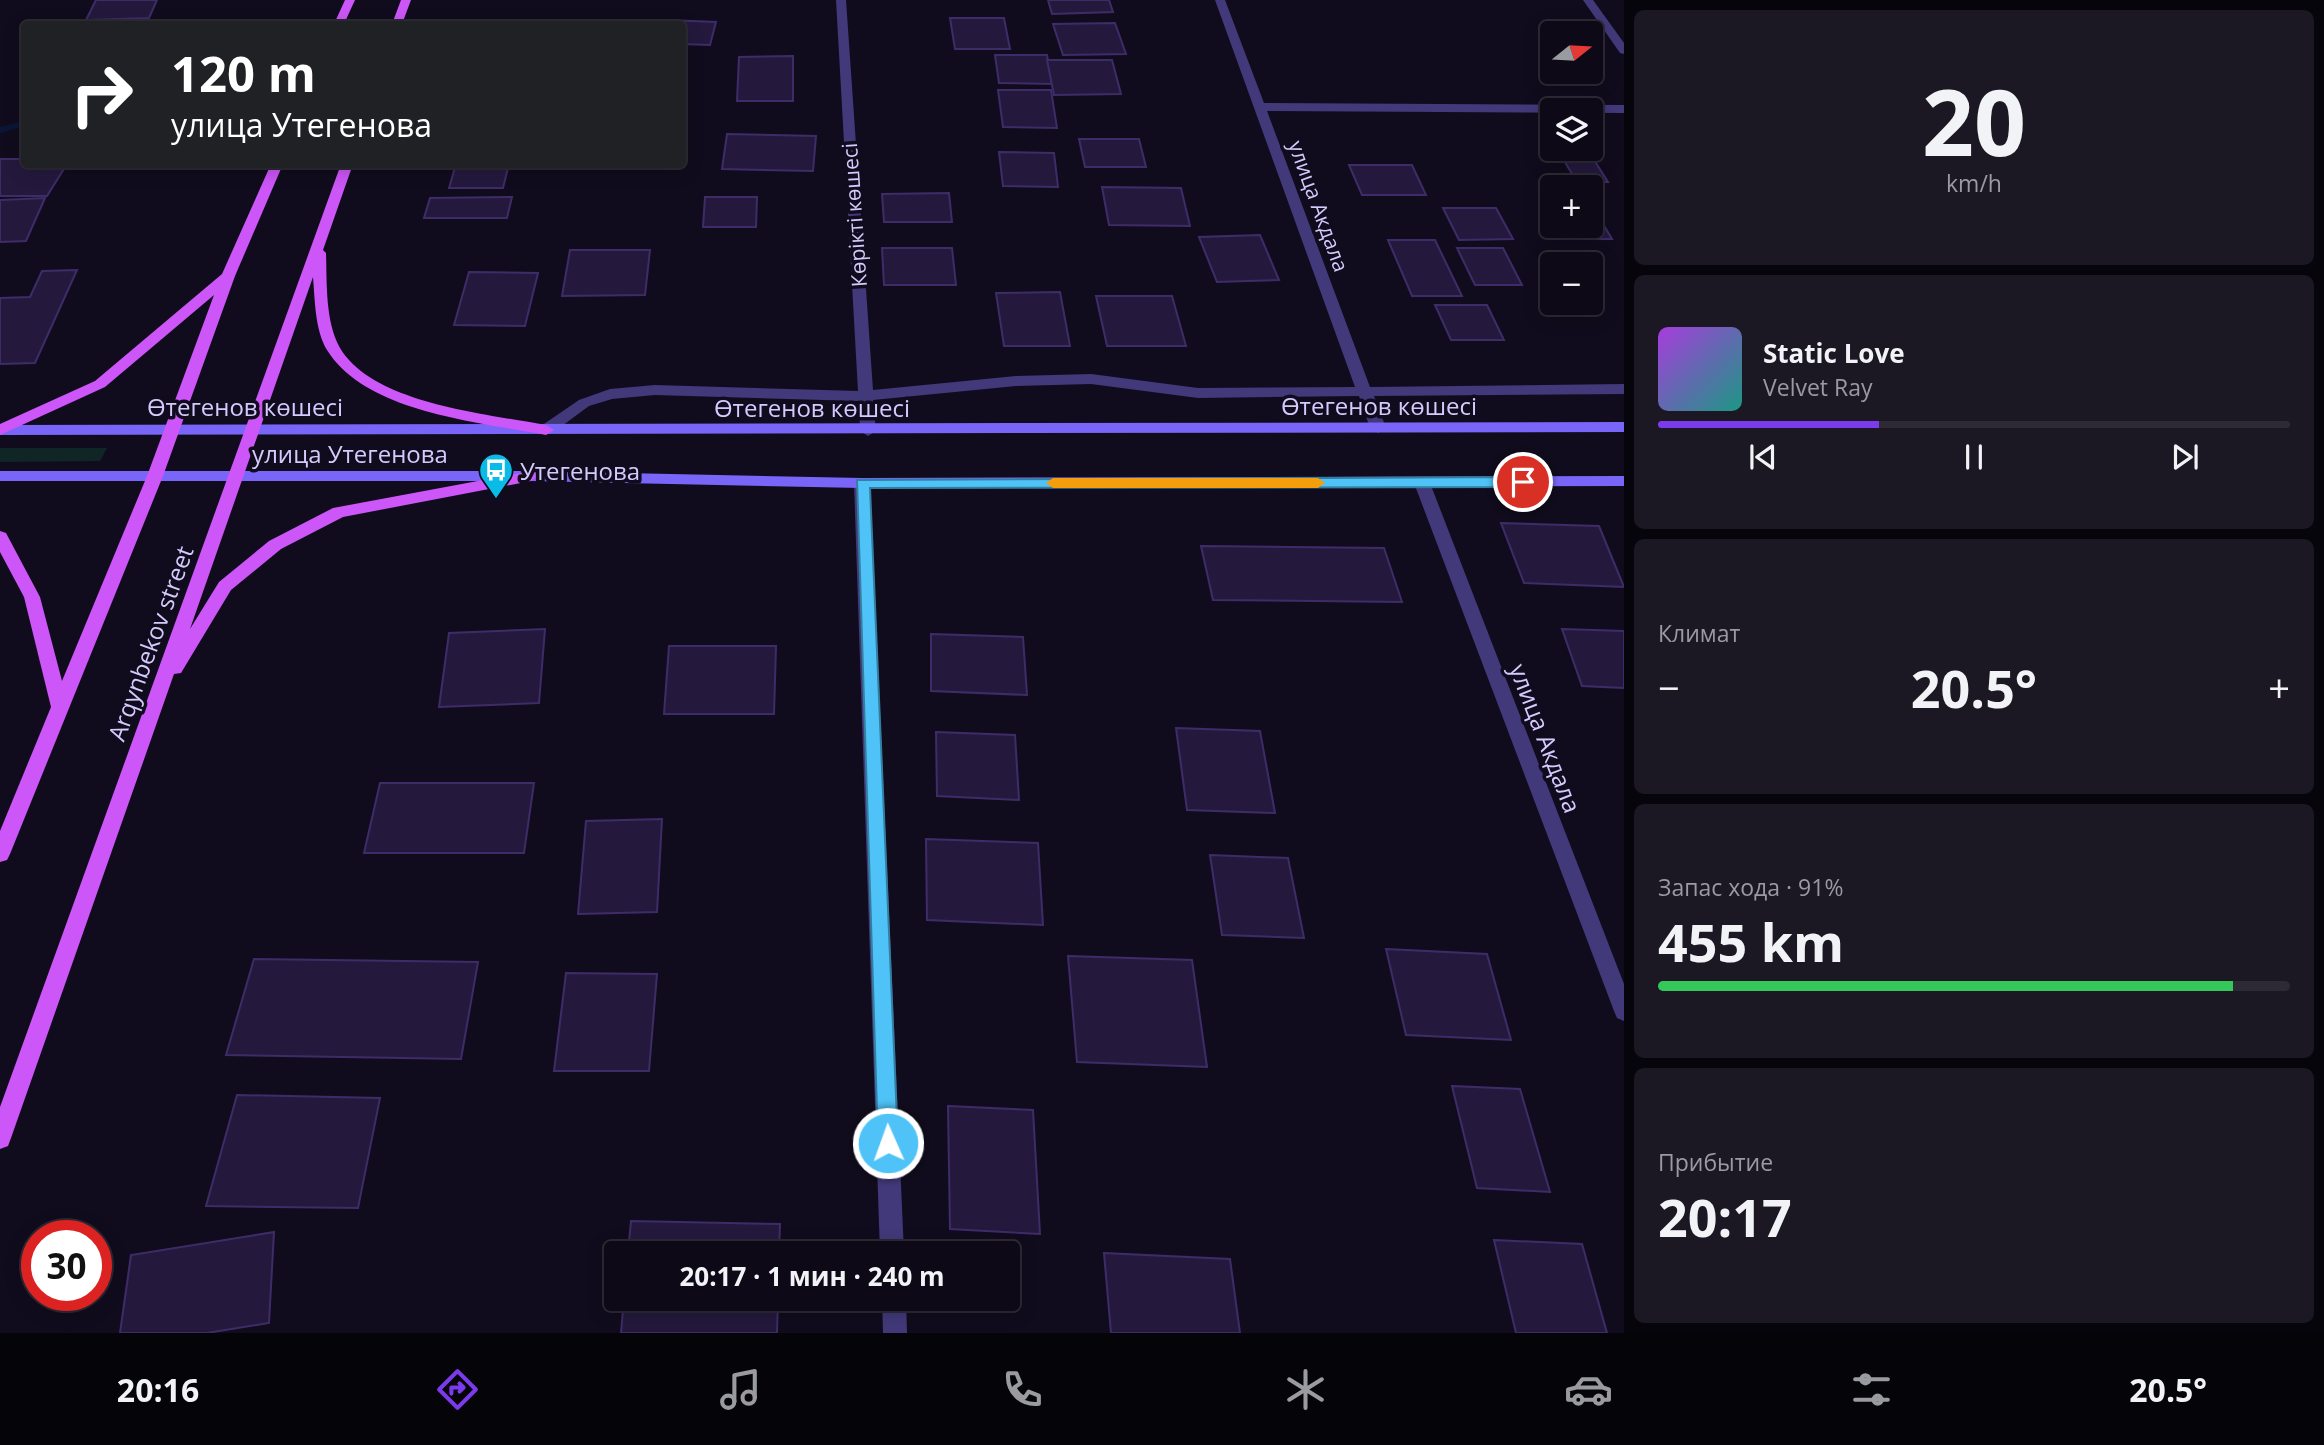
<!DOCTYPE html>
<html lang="ru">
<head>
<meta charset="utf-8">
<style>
	body { margin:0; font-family:"Open Sans",sans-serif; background:#1b1723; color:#f1f3f6; height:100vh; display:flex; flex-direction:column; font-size:26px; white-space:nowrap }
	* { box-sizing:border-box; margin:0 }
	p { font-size:23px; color:#9a9aa1 }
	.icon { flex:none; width:38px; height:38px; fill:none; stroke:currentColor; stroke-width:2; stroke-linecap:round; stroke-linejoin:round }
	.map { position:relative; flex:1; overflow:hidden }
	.sheet { display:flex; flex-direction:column; gap:10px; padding:10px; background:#07050c; width:700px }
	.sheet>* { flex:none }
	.guide { position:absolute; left:21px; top:21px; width:665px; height:147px; border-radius:7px; box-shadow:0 4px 18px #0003,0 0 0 2px #2d2a35; background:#202124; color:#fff; overflow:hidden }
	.needle { width:46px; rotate:72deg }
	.fabs { position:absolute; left:1540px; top:21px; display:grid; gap:14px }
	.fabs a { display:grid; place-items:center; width:63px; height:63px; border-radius:7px; background:#0d0916; box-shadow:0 4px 18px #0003,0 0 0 2px #2d2a35; font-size:35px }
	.speed { position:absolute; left:21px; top:1220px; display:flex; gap:14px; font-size:35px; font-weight:700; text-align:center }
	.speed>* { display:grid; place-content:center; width:91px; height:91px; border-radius:50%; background:#0d0916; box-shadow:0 4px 18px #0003,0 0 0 2px #2d2a35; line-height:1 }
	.speed .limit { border:10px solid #d22; background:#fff; color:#111 }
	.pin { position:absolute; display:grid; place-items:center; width:60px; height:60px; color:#fff; margin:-30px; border:4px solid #fff; border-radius:50%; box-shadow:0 2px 7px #0007 }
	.me { position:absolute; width:77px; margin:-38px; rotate:358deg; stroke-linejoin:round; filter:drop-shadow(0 0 5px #0008) }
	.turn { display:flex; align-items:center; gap:24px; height:147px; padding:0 35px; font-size:32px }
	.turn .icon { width:91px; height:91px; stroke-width:2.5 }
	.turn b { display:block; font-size:49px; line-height:60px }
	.big { font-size:52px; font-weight:700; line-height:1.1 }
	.sheet .widget { flex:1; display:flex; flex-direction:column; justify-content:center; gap:10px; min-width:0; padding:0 24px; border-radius:10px; background:#1b1723 }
	.sheet .dial { align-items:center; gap:0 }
	.dial b { font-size:91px; line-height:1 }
	.song { display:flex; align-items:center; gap:21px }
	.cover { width:84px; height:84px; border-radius:10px; background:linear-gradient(135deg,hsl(280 70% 55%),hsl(170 70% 35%)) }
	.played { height:7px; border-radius:4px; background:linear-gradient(90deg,#7c3aed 35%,#2d2a35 35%) }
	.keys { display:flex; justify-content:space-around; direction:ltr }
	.heat { display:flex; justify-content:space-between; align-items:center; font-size:38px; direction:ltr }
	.charge { height:10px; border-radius:5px; background:linear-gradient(90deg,#34c759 91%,#2d2a35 0) }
	.trip { position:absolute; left:604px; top:1241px; width:416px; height:70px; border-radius:7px; background:#0d0916; box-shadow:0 4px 18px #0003,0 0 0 2px #2d2a35; font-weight:700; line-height:70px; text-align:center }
	.tab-bar { display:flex; height:112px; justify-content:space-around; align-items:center; background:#050409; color:#9a9aa1 }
	.tab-bar .icon { width:49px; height:49px }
	.tab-bar .selected { color:#7c3aed }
	.tab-bar b { font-size:32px; color:#f1f3f6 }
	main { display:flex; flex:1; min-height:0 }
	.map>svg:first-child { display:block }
	.green { fill:#102526 }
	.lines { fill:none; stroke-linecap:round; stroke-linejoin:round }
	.stream { fill:#0b1637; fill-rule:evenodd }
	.building { fill:#24193d; stroke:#3e2c68; stroke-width:2 }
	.minor { fill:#42397a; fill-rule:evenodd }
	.secondary { fill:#7966f8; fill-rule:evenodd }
	.primary { fill:#cc56f7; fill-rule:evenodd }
	.route { fill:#4fc3f7; stroke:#337fa1; stroke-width:2 }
	.slow { fill:#f59e0b }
	.labels { text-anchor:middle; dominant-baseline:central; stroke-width:7; stroke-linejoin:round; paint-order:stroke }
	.far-street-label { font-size:21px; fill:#d5cafd; stroke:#110c1d }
	.street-label { font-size:24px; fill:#d5cafd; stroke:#110c1d }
	.poi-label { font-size:24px; fill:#d5cafd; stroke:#110c1d; text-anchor:start }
</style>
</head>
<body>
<main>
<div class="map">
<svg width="1624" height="1333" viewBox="0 0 1624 1333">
	<rect width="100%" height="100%" fill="#110c1d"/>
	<polygon class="green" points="0,448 107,448 100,461 0,462"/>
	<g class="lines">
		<polygon class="stream" points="21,122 24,122 24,126 0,133 0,127"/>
	</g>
	<g class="building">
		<polygon points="96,0 157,0 149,18 86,20"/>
		<polygon points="1048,0 1109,0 1113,12 1052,14"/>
		<polygon points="950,18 1004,18 1010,49 955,49"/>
		<polygon points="667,20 716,22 710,45 682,44 682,24 666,24"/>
		<polygon points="1115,23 1126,54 1063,55 1053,24"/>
		<polygon points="995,55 1047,55 1052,84 999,83"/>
		<polygon points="793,56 793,101 737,101 739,57"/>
		<polygon points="1047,60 1112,60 1121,94 1054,95"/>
		<polygon points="998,90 1051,90 1057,128 1003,127"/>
		<polygon points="727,134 816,136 813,171 722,169"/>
		<polygon points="1079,139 1139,139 1146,167 1085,167"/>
		<polygon points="1557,149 1587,149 1608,182 1577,182"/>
		<polygon points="999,152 1054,153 1058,187 1003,186"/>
		<polygon points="0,159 24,159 24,164 67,164 47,196 0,196"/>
		<polygon points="456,164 509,164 503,188 449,188"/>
		<polygon points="1349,165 1412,165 1426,195 1362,195"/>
		<polygon points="1102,187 1181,188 1190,226 1109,225"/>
		<polygon points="949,193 952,222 884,222 882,194"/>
		<polygon points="512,197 507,218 424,218 430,198"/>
		<polygon points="705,197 757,197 756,227 703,227"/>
		<polygon points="45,198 26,241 0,242 0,200"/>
		<polygon points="1591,204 1612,239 1564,239 1556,226 1591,226"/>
		<polygon points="1443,208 1496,208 1513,239 1459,240"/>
		<polygon points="1260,235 1279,280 1217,282 1199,237"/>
		<polygon points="1388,240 1435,240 1462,296 1412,296"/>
		<polygon points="882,248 952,248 956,285 884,285"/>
		<polygon points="1457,248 1503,248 1522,285 1475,285"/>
		<polygon points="570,250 650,250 645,295 562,296"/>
		<polygon points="77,270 35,363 0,364 0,298 30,297 42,271"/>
		<polygon points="469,272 538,273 525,326 454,325"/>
		<polygon points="1060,292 1070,346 1004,346 996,293"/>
		<polygon points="1096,296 1172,296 1186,346 1107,346"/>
		<polygon points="1435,305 1487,305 1504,340 1451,340"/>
		<polygon points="1501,523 1599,526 1624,587 1524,583"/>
		<polygon points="1201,546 1384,548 1402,602 1213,600"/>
		<polygon points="545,629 539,703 439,707 449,633"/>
		<polygon points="1562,629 1624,631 1624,688 1582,686"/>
		<polygon points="931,634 1023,637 1027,695 931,691"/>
		<polygon points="669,646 776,646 774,714 664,714"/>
		<polygon points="1176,728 1260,731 1275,813 1187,810"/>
		<polygon points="936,732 1015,735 1019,800 937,796"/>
		<polygon points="380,783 534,783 524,853 364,853"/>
		<polygon points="662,819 657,912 578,914 586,821"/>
		<polygon points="926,839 1038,843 1043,925 927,920"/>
		<polygon points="1210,855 1288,858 1304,938 1222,935"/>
		<polygon points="1386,949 1487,954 1511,1040 1406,1035"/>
		<polygon points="1068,956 1192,960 1207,1067 1077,1062"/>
		<polygon points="254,959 478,962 461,1059 226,1055"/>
		<polygon points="566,973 657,974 649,1071 554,1071"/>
		<polygon points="1452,1086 1520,1089 1550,1192 1477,1188"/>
		<polygon points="237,1095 380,1098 358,1208 206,1206"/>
		<polygon points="948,1106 1033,1110 1040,1234 950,1229"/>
		<polygon points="631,1221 780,1224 779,1253 628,1253"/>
		<polygon points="274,1232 269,1323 207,1333 120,1333 131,1255"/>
		<polygon points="1494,1240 1582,1244 1607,1333 1516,1333"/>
		<polygon points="1104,1253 1230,1259 1240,1333 1111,1333"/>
		<polygon points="624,1298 778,1298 777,1333 621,1333"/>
	</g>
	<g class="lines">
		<g class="minor">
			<polygon points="836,0 846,0 873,390 1016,376 1091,374 1198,388 1355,387 1215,0 1225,0 1264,103 1624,105 1624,113 1267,111 1370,387 1624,384 1624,394 1374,396 1386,428 1378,433 1370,428 1359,396 1198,398 1091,384 1016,386 873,400 876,431 868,436 860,431 859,401 655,395 612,399 589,406 551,434 541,434 538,430 541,426 579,400 610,389 655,385 858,391"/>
			<polygon points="1583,0 1593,0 1624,43 1624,54 1620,53"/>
			<polygon points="862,478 870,483 904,1253 880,1253 854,483"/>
			<polygon points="1422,478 1430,483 1624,984 1624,1021 1617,1018 1614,1011 1414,483"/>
			<polygon points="882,1298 906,1298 907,1333 883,1333"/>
		</g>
		<g class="secondary">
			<polygon points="1624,422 1624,432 0,435 0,425"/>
			<polygon points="0,471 531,471 862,478 1624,476 1624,486 862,488 531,481 0,481"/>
		</g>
		<g class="primary">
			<polygon points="345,0 355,0 344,24 334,24"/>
			<polygon points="401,0 411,0 402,24 392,24"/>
			<polygon points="271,164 283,164 235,276 163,476 10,854 7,860 0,862 0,831 51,707 24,597 0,552 0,531 6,533 40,597 62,681 147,476 214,295 105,387 0,435 0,424 95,381 222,274"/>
			<path d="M341,164H353L323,250L326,253C327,283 325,321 340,348C373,404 488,414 546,425L554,430L546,435C480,422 366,413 327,350C315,330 315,301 313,277L190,629L219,582L269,541L333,508L531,471L539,476L531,481L343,517L281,549L231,590L181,673L174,674L11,1138L8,1146L0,1149V1107Z"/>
		</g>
	</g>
	<polygon class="route" points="1523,477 1530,482 1523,487 870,488 898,1143 895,1150 888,1153 881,1150 878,1143 857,480"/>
	<polygon class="slow" points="1053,478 1318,478 1325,483 1318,488 1053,488 1046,483"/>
	<defs>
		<g id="bus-pin" transform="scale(1.75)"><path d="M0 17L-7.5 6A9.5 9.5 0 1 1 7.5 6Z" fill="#0abbe8" stroke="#110c1d"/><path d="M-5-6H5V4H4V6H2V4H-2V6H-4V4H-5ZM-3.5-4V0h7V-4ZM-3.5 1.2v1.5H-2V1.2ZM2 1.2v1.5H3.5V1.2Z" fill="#fff"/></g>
	</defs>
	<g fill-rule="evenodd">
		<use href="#bus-pin" x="496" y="470"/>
	</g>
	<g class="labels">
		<g class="far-street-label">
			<text transform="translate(1319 206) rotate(70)">улица Акдала</text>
			<text transform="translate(854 215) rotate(-94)">Көрікті көшесі</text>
		</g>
		<g class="street-label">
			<text x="1379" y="405">Өтегенов көшесі</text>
			<text x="245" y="406">Өтегенов көшесі</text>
			<text x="812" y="407">Өтегенов көшесі</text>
			<text x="350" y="453">улица Утегенова</text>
			<text transform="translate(150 643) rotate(-70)">Arqynbekov street</text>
			<text transform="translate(1546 738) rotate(69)">улица Акдала</text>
		</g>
		<g class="poi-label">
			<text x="520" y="470">Утегенова</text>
		</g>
	</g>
</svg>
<div class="fabs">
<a><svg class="needle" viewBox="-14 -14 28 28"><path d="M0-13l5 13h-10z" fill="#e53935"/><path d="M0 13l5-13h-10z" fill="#9a9aa1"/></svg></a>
<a><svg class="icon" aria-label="layers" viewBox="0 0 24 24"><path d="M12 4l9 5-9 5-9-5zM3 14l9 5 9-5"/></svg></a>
<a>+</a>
<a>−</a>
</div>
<div class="speed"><div class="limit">30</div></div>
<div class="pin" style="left:1523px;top:482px;background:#d93025"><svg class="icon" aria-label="arrive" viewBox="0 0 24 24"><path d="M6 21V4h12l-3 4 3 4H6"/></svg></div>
<svg class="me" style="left:888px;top:1143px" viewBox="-20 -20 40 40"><circle r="17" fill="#4fc3f7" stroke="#fff" stroke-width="3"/><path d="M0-11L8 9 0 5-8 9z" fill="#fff"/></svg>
<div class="trip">20:17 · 1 мин · 240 m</div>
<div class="guide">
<div class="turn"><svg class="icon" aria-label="right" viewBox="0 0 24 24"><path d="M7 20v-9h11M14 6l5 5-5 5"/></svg><div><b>120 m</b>улица Утегенова</div></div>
</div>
</div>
<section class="sheet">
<div class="widget dial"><b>20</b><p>km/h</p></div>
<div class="widget">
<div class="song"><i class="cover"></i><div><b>Static Love</b><p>Velvet Ray</p></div></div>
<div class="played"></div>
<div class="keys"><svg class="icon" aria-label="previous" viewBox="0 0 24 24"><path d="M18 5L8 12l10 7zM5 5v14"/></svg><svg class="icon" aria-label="pause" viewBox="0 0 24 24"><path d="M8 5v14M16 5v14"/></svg><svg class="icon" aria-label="next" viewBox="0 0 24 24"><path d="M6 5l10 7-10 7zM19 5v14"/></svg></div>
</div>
<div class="widget"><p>Климат</p>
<div class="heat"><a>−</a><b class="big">20.5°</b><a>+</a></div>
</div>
<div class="widget"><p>Запас хода · 91%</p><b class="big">455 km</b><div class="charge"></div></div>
<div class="widget"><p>Прибытие</p><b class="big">20:17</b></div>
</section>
</main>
<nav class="tab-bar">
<b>20:16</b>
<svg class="icon selected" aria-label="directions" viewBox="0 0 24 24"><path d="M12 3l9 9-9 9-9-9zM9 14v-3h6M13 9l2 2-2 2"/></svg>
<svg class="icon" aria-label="music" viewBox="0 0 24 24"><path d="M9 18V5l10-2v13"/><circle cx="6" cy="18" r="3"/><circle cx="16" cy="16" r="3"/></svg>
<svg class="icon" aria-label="phone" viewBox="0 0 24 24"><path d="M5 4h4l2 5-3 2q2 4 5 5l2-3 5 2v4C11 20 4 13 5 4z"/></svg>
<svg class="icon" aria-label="climate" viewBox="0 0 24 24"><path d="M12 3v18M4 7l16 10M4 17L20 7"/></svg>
<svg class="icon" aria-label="car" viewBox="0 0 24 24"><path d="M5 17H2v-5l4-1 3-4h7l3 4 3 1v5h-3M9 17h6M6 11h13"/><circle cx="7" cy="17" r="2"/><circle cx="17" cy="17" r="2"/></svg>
<svg class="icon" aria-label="filters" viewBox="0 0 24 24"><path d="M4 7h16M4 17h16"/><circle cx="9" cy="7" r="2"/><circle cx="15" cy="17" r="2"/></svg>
<b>20.5°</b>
</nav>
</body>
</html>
